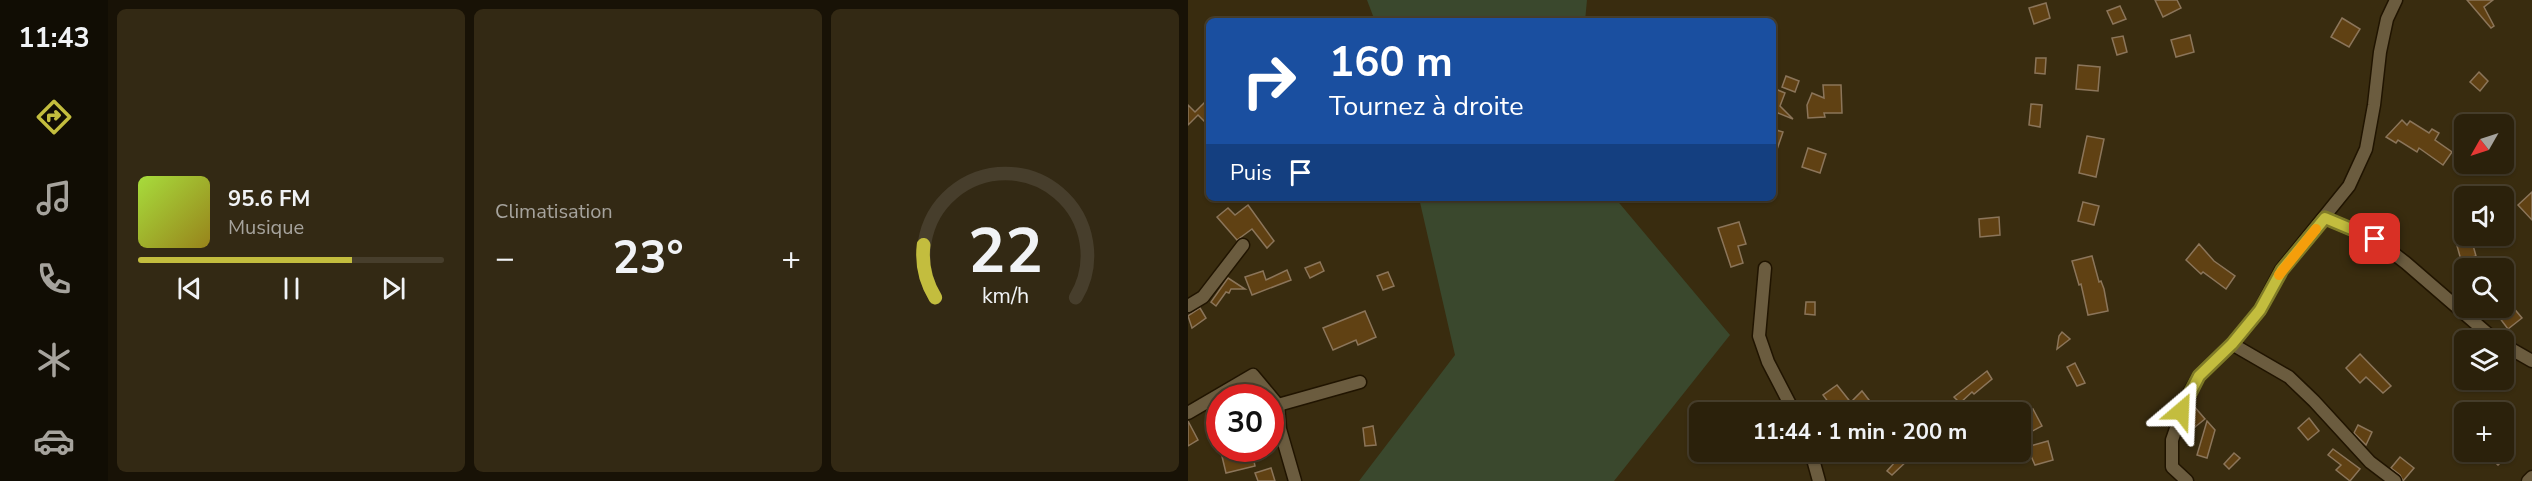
<!DOCTYPE html>
<html lang="fr">
<head>
<meta charset="utf-8">
<style>
	body { margin:0; font-family:"Nunito Sans",sans-serif; background:#332914; color:#f1f3f6; height:100vh; display:flex; flex-direction:column; font-size:22px; white-space:nowrap }
	* { box-sizing:border-box; margin:0 }
	p { font-size:20px; color:#a6a39d }
	.icon { flex:none; width:33px; height:33px; fill:none; stroke:currentColor; stroke-width:2; stroke-linecap:round; stroke-linejoin:round }
	.map { position:relative; flex:1; overflow:hidden }
	.panel { display:flex; flex-direction:column; gap:9px; padding:9px; background:#181206; width:1080px }
	.panel>* { flex:none }
	.hud { position:absolute; left:18px; top:18px; width:570px; height:183px; border-radius:9px; box-shadow:0 2px 4px #0004,0 0 0 2px #473e2c; background:#1a4fa0; color:#fff; overflow:hidden }
	.needle { width:39px; rotate:231deg }
	.controls { position:absolute; left:1266px; top:114px; display:grid; gap:12px }
	.controls a { display:grid; place-items:center; width:60px; height:60px; border-radius:9px; background:#2b210b; box-shadow:0 2px 4px #0004,0 0 0 2px #473e2c; font-size:30px }
	.speed { position:absolute; left:18px; top:384px; display:flex; gap:12px; font-size:30px; font-weight:700; text-align:center }
	.speed>* { display:grid; place-content:center; width:78px; height:78px; border-radius:50%; background:#2b210b; box-shadow:0 2px 4px #0004,0 0 0 2px #473e2c; line-height:1 }
	.speed .limit { border:9px solid #d22; background:#fff; color:#111 }
	.pin { position:absolute; display:grid; place-items:center; width:51px; height:51px; color:#fff; margin:-26px; border-radius:12px; box-shadow:0 3px 9px #0006 }
	.me { position:absolute; width:66px; margin:-33px; rotate:26deg; stroke-linejoin:round; filter:drop-shadow(0 0 4px #0008) }
	.turn { display:flex; align-items:center; gap:21px; height:126px; padding:0 24px; font-size:27px }
	.turn .icon { width:78px; height:78px; stroke-width:2.5 }
	.turn b { display:block; font-size:42px; line-height:51px }
	.then { display:flex; align-items:center; height:57px; padding:0 24px; background:#0003; gap:12px; font-size:22px }
	.big { font-size:45px; font-weight:700; line-height:1.1 }
	.panel .widget { flex:1; display:flex; flex-direction:column; justify-content:center; gap:9px; min-width:0; padding:0 21px; border-radius:9px; background:#332914 }
	.panel .dial { align-items:center; gap:0 }
	.dial svg { height:156px; overflow:visible; fill:none; stroke:#473e2c; stroke-width:7; stroke-linecap:round; text-anchor:middle }
	.dial text { fill:#f1f3f6; stroke:none }
	.song { display:flex; align-items:center; gap:18px }
	.cover { width:72px; height:72px; border-radius:9px; background:linear-gradient(135deg,hsl(80 70% 55%),hsl(50 70% 35%)) }
	.played { height:6px; border-radius:3px; background:linear-gradient(90deg,#c3bd3e 70%,#473e2c 70%) }
	.keys { display:flex; justify-content:space-around; direction:ltr }
	.heat { display:flex; justify-content:space-between; align-items:center; font-size:33px; direction:ltr }
	.panel .tiles { flex:1; display:grid; gap:9px; grid-template-columns:repeat(3,1fr) }
	.trip { position:absolute; left:501px; top:402px; width:342px; height:60px; border-radius:9px; background:#2b210b; box-shadow:0 2px 4px #0004,0 0 0 2px #473e2c; font-weight:700; line-height:60px; text-align:center }
	main { display:flex; flex:1; min-height:0 }
	.menu { display:flex; flex-direction:column; width:108px; justify-content:space-around; align-items:center; background:#110d04; color:#a6a39d }
	.menu .icon { width:42px; height:42px }
	.menu .current { color:#c3bd3e }
	.menu b { font-size:27px; color:#f1f3f6 }
	.map>svg:first-child { display:block }
	.green { fill:#3a482d }
	.building { fill:#604113; stroke:#8b755a; stroke-width:1.5 }
	.lines { fill:none; stroke-linecap:round; stroke-linejoin:round }
	.minor-casing { stroke:#201400; stroke-width:15 }
	.minor { stroke:#6b5c3f; stroke-width:12 }
	.route-casing { stroke:#7f7b28; stroke-width:15 }
	.route { stroke:#c3bd3e; stroke-width:10 }
	.slow { stroke:#f59e0b; stroke-width:10 }
</style>
</head>
<body>
<main>
<nav class="menu">
<b>11:43</b>
<svg class="icon current" aria-label="directions" viewBox="0 0 24 24"><path d="M12 3l9 9-9 9-9-9zM9 14v-3h6M13 9l2 2-2 2"/></svg>
<svg class="icon" aria-label="music" viewBox="0 0 24 24"><path d="M9 18V5l10-2v13"/><circle cx="6" cy="18" r="3"/><circle cx="16" cy="16" r="3"/></svg>
<svg class="icon" aria-label="phone" viewBox="0 0 24 24"><path d="M5 4h4l2 5-3 2q2 4 5 5l2-3 5 2v4C11 20 4 13 5 4z"/></svg>
<svg class="icon" aria-label="climate" viewBox="0 0 24 24"><path d="M12 3v18M4 7l16 10M4 17L20 7"/></svg>
<svg class="icon" aria-label="car" viewBox="0 0 24 24"><path d="M5 17H2v-5l4-1 3-4h7l3 4 3 1v5h-3M9 17h6M6 11h13"/><circle cx="7" cy="17" r="2"/><circle cx="17" cy="17" r="2"/></svg>
</nav>
<section class="panel">
<div class="tiles">
<div class="widget">
<div class="song"><i class="cover"></i><div><b>95.6 FM</b><p>Musique</p></div></div>
<div class="played"></div>
<div class="keys"><svg class="icon" aria-label="previous" viewBox="0 0 24 24"><path d="M18 5L8 12l10 7zM5 5v14"/></svg><svg class="icon" aria-label="pause" viewBox="0 0 24 24"><path d="M8 5v14M16 5v14"/></svg><svg class="icon" aria-label="next" viewBox="0 0 24 24"><path d="M6 5l10 7-10 7zM19 5v14"/></svg></div>
</div>
<div class="widget"><p>Climatisation</p>
<div class="heat"><a>−</a><b class="big">23°</b><a>+</a></div>
</div>
<div class="widget dial"><svg viewBox="0 0 100 80">
<path d="M14 69A42 42 0 1 1 86 69"/>
<path d="M14 69A42 42 0 0 1 8 42" stroke="#c3bd3e"/>
<text x="50" y="56" font-size="32" font-weight="700">22</text>
<text x="50" y="72" font-size="11">km/h</text>
</svg></div>
</div>
</section>
<div class="map">
<svg width="1344" height="481" viewBox="0 0 1344 481">
	<rect width="100%" height="100%" fill="#392c0f"/>
	<g class="green">
		<polygon points="179,0 399,0 397,21 187,21"/>
		<polygon points="231,198 427,198 542,335 426,481 171,481 267,355"/>
	</g>
	<g class="building">
		<polygon points="967,0 989,0 993,8 975,17"/>
		<polygon points="1279,0 1305,0 1296,7 1306,26 1303,28"/>
		<polygon points="858,3 862,18 846,24 841,8"/>
		<polygon points="932,6 938,19 925,24 919,11"/>
		<polygon points="1154,18 1172,29 1161,47 1143,37"/>
		<polygon points="1002,35 1006,52 988,57 983,40"/>
		<polygon points="935,36 939,52 929,55 924,38"/>
		<polygon points="848,58 858,58 857,74 847,73"/>
		<polygon points="890,65 912,67 910,91 888,89"/>
		<polygon points="1291,72 1300,81 1292,91 1282,82"/>
		<polygon points="598,76 611,81 607,92 594,87"/>
		<polygon points="635,85 653,85 654,113 636,113 637,117 620,118 619,105 624,93 636,98"/>
		<polygon points="585,88 597,93 592,106 605,119 590,113 585,123"/>
		<polygon points="16,103 21,108 21,117 16,121 10,115 0,125 0,105 7,112"/>
		<polygon points="843,104 854,105 852,127 841,125"/>
		<polygon points="1214,120 1219,125 1222,121 1241,133 1244,129 1251,133 1247,140 1264,152 1255,165 1231,148 1229,152 1210,140 1208,143 1198,137"/>
		<polygon points="585,129 595,132 586,158 585,158"/>
		<polygon points="899,136 916,139 908,177 891,173"/>
		<polygon points="620,148 638,154 632,173 614,167"/>
		<polygon points="1344,192 1344,220 1330,205"/>
		<polygon points="895,202 911,206 906,225 890,221"/>
		<polygon points="60,205 86,241 79,248 64,229 49,240 29,217 40,208 47,215"/>
		<polygon points="811,217 812,235 792,237 791,219"/>
		<polygon points="551,222 558,244 550,246 555,263 543,267 530,228"/>
		<polygon points="1283,238 1288,256 1273,260 1268,242"/>
		<polygon points="1011,244 1026,261 1047,276 1038,289 1015,272 1013,274 998,260"/>
		<polygon points="904,256 911,282 913,281 916,289 920,311 900,315 893,284 891,285 884,261"/>
		<polygon points="132,262 136,271 122,278 117,268"/>
		<polygon points="99,270 103,280 64,295 57,277 75,271 78,280"/>
		<polygon points="200,272 206,286 195,290 189,276"/>
		<polygon points="40,278 57,289 43,289 41,293 38,292 28,306 23,302"/>
		<polygon points="618,302 627,302 627,315 617,314"/>
		<polygon points="1324,306 1334,318 1320,329 1311,317"/>
		<polygon points="12,308 18,318 4,328 0,316"/>
		<polygon points="177,311 188,337 170,345 168,340 145,350 135,328"/>
		<polygon points="874,332 882,339 869,349 871,336"/>
		<polygon points="1172,354 1203,386 1195,393 1178,377 1172,383 1158,368"/>
		<polygon points="887,363 897,383 889,386 879,367"/>
		<polygon points="799,371 804,379 786,394 784,392 772,403 766,397"/>
		<polygon points="649,385 664,404 654,412 637,412 644,407 635,395"/>
		<polygon points="674,391 681,400 670,409 663,402"/>
		<polygon points="1005,405 1017,419 1007,427 1000,418"/>
		<polygon points="845,409 854,426 835,436 832,431 832,415"/>
		<polygon points="1121,418 1131,431 1120,440 1110,428"/>
		<polygon points="0,421 10,440 0,446"/>
		<polygon points="1019,421 1027,430 1019,458 1009,455"/>
		<polygon points="1170,425 1184,432 1178,445 1166,433"/>
		<polygon points="185,426 188,445 177,446 175,428"/>
		<polygon points="860,441 865,460 847,465 839,447"/>
		<polygon points="32,448 57,448 59,459 65,457 67,466 38,473"/>
		<polygon points="1145,449 1172,469 1162,481 1148,470 1153,465 1140,455"/>
		<polygon points="716,452 722,458 704,475 699,471"/>
		<polygon points="1296,452 1324,452 1310,465"/>
		<polygon points="1046,453 1052,458 1041,469 1036,464"/>
		<polygon points="1212,457 1226,468 1215,481 1212,475 1203,468"/>
		<polygon points="83,468 87,481 70,481 67,473"/>
	</g>
	<g class="lines">
		<g class="minor-casing">
			<g id="minor">
				<polyline points="1137,218 1187,239 1218,263 1307,340"/>
				<polyline points="577,268 571,336 580,362 606,412"/>
				<polyline points="0,306 15,297 55,245"/>
				<polyline points="1044,344 1101,377 1126,401 1182,462 1207,481"/>
				<polyline points="1316,345 1344,361"/>
				<polyline points="90,405 172,382"/>
				<polyline points="0,413 65,375 90,405 92,429 107,481"/>
				<polyline points="623,452 631,481"/>
				<polyline points="999,481 984,467 984,440 999,397 1011,376 1044,344 1072,310 1093,270 1161,186 1178,149 1186,105 1192,52 1199,19 1208,0"/>
				<polyline points="1340,481 1344,477"/>
			</g>
		</g>
		<use href="#minor" class="minor"/>
	</g>
	<g class="lines">
		<g class="route-casing">
			<polyline id="route" points="993,411 1011,376 1044,344 1072,310 1094,270 1137,218 1187,239"/>
		</g>
		<use href="#route" class="route"/>
		<polyline class="slow" points="1091,275 1128,229"/>
	</g>
</svg>
<div class="controls">
<a><svg class="needle" viewBox="-14 -14 28 28"><path d="M0-13l5 13h-10z" fill="#e53935"/><path d="M0 13l5-13h-10z" fill="#a6a39d"/></svg></a>
<a><svg class="icon" aria-label="sound" viewBox="0 0 24 24"><path d="M4 9h4l5-4v14l-5-4H4zM17 9q2 3 0 6"/></svg></a>
<a><svg class="icon" aria-label="search" viewBox="0 0 24 24"><circle cx="10" cy="10" r="6"/><path d="M15 15l6 6"/></svg></a>
<a><svg class="icon" aria-label="layers" viewBox="0 0 24 24"><path d="M12 4l9 5-9 5-9-5zM3 14l9 5 9-5"/></svg></a>
<a>+</a>
</div>
<div class="speed"><div class="limit">30</div></div>
<div class="pin" style="left:1187px;top:239px;background:#d93025"><svg class="icon" aria-label="arrive" viewBox="0 0 24 24"><path d="M6 21V4h12l-3 4 3 4H6"/></svg></div>
<svg class="me" style="left:993px;top:411px" viewBox="-20 -20 40 40"><path d="M0-17L14 15 0 8-14 15z" fill="#c3bd3e" stroke="#fff" stroke-width="4"/></svg>
<div class="trip">11:44 · 1 min · 200 m</div>
<div class="hud">
<div class="turn"><svg class="icon" aria-label="right" viewBox="0 0 24 24"><path d="M7 20v-9h11M14 6l5 5-5 5"/></svg><div><b>160 m</b>Tournez à droite</div></div>
<div class="then">Puis<svg class="icon" aria-label="arrive" viewBox="0 0 24 24"><path d="M6 21V4h12l-3 4 3 4H6"/></svg></div>
</div>
</div>
</main>
</body>
</html>
